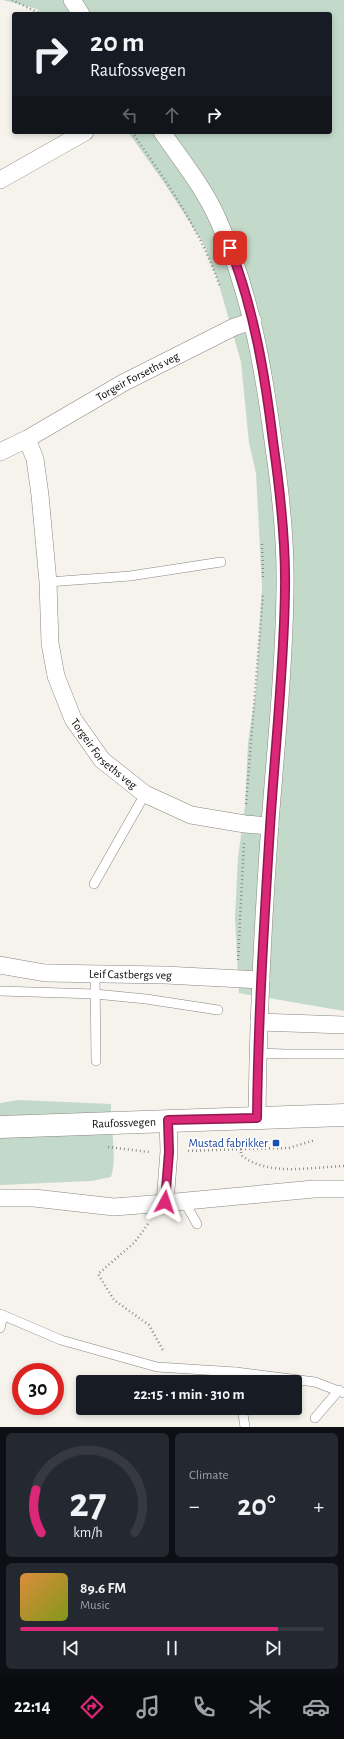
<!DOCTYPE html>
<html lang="en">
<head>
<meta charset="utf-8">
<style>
	body { margin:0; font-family:"Alegreya Sans",sans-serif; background:#242831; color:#f1f3f6; height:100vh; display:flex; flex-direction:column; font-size:15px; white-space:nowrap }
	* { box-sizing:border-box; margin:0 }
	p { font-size:13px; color:#9ea1a6 }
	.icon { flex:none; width:22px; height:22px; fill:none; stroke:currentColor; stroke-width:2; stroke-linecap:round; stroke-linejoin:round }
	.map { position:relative; height:1427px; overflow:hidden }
	.drawer { display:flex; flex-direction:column; gap:6px; padding:6px; background:#0d0f14; flex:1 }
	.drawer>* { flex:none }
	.banner { position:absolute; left:12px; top:12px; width:320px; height:122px; border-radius:4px; box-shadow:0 2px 6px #0003; background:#171b24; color:#f1f3f6; overflow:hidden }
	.speed { position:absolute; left:12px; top:1363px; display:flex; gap:8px; font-size:20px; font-weight:700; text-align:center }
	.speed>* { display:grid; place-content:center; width:52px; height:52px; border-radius:50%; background:#171b24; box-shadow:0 2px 6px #0003; line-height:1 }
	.speed .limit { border:6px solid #d22; background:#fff; color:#111 }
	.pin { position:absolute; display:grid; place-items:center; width:34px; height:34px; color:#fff; margin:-17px; border-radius:8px; box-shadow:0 2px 6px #0006 }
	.me { position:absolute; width:44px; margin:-22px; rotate:5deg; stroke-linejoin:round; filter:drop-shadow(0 0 3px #0008) }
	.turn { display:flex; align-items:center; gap:14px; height:84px; padding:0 12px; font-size:18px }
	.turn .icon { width:52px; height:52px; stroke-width:2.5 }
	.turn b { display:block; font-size:28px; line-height:34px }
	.lanes { display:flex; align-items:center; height:38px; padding:0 12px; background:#0003; justify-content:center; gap:20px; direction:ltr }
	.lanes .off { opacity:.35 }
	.big { font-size:30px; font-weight:600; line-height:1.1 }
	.drawer .widget { flex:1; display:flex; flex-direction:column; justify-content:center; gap:6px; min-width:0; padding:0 14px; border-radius:6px; background:#242831 }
	.drawer .dial { align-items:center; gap:0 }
	.dial svg { height:104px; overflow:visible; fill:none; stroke:#363941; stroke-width:7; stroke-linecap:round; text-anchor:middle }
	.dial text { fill:#f1f3f6; stroke:none }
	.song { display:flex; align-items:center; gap:12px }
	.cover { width:48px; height:48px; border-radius:6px; background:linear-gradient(135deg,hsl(30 70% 55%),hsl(70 70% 35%)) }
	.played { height:4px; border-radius:2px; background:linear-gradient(90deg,#db2777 85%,#363941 85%) }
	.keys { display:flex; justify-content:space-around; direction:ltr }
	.heat { display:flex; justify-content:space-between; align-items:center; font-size:22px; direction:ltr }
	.drawer .tiles { flex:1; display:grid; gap:6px; grid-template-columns:1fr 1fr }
	.widget:last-child { grid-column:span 2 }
	.trip { position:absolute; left:76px; top:1375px; width:226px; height:40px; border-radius:4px; background:#171b24; box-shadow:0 2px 6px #0003; font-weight:600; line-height:40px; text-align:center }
	.menu { display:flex; height:64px; justify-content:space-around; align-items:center; background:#090b0e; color:#9ea1a6 }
	.menu .icon { width:28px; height:28px }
	.menu .on { color:#db2777 }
	.menu b { font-size:18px; color:#f1f3f6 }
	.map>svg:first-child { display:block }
	.green { fill:#c3daca }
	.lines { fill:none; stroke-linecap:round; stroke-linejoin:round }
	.service-casing { stroke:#898680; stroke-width:10 }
	.minor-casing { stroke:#898680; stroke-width:18 }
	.secondary-casing { stroke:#898680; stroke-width:23 }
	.path { stroke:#8f8d89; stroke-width:2.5; stroke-dasharray:1 3; stroke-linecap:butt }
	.service { stroke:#fff; stroke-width:9 }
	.minor { stroke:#fff; stroke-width:17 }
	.secondary { stroke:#fff; stroke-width:22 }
	.route-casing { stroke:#8e194d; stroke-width:10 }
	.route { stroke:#db2777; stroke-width:7 }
	.transit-dot { fill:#1a4fb4; stroke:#fff; stroke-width:1.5 }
	.labels { text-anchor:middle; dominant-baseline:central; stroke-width:3; stroke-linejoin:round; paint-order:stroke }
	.street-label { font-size:12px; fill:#0d0c0a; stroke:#fff }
	.transit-label { font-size:12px; fill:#164399; stroke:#fff; text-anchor:end }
</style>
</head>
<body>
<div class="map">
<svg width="344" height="1427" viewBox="0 0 344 1427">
	<rect width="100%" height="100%" fill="#f6f3ed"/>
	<g class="green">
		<polygon points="3,0 344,0 344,1011 239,993 235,918 238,857 245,806 248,743 256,691 262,586 256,473 249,443 241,362 218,281 203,243 165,184 128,132 330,132 330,14 42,14 37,9"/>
		<path d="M19,1100L111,1104C110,1127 118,1157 111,1177L91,1181L0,1185V1103Z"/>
	</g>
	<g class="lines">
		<g class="service-casing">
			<g id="service">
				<polyline points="48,582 130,576 221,562"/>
				<polyline points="94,884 145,794"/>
				<polyline points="95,974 96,1061"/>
				<polyline points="0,991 95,994 146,999 218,1010"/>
				<polyline points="258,1053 285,1054 344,1054"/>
				<polyline points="184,1201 197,1224"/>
				<polyline points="0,1314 61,1340 157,1367 236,1372 315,1382 344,1393"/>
				<polyline points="0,1328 3,1315"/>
				<polyline points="236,1372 238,1382"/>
				<polyline points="242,1408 245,1427"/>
				<polyline points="315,1418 339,1390"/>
			</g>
		</g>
		<g class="minor-casing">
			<g id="minor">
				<polyline points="72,0 81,14"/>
				<path d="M162,132C182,161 205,189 219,222C251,294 264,371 274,448C281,495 286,543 285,590C284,668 276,745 270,823C263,921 258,1019 257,1118"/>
				<polyline points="0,180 85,132"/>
				<path id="s1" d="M27,439L35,459L40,495L48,582L50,643L56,676L73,719L102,760L145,794L191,815L245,824L270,826"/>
				<path id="s2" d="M0,452L27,439L123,383L234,327L253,321"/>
				<path id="s3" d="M0,965L45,973L165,975L261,980"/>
				<polyline points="259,1022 344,1025"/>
				<polyline points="0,1198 34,1198 114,1207 165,1203 169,1151 168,1120"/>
				<polyline points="165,1203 314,1189 344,1189"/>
			</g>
		</g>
		<g class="secondary-casing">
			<g id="secondary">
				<path id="s4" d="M0,1127L344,1115"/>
			</g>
		</g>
		<g class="path">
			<polyline points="12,0 41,14"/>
			<path d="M132,132C166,181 201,230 220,287"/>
			<polyline points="262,544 263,577"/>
			<polyline points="246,804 263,594"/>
			<polyline points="238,960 244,843"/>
			<polyline points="108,1147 149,1152"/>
			<polyline points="241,1149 289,1148 315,1140"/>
			<path d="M188,1151L241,1149V1155C268,1177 312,1167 344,1166"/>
			<polyline points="148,1224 134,1243 98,1274 114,1300 149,1325 164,1352"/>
		</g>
		<use href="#service" class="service"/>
		<use href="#minor" class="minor"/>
		<use href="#secondary" class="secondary"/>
	</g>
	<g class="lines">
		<g class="route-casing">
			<path id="route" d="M165,1202L169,1152L168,1120L257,1118C258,1021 264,924 270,827C275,748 284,669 285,590C286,540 280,490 273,441C265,375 254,309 230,248"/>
		</g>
		<use href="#route" class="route"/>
	</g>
	<rect class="transit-dot" x="272" y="1139" width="8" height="8" rx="2"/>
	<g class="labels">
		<g class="street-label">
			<text stroke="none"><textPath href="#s2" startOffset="157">Torgeir Forseths veg</textPath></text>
			<text stroke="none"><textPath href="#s1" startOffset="333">Torgeir Forseths veg</textPath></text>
			<text stroke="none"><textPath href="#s3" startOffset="131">Leif Castbergs veg</textPath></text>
			<text stroke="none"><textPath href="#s4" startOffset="124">Raufossvegen</textPath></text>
		</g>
		<g class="transit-label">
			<text x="268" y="1143">Mustad fabrikker</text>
		</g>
	</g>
</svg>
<div class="speed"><div class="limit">30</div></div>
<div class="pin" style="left:230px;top:248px;background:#d93025"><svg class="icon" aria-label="arrive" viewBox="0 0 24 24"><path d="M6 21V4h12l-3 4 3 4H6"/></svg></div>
<svg class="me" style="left:165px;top:1202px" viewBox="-20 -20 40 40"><path d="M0-17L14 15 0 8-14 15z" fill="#db2777" stroke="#fff" stroke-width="4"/></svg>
<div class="trip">22:15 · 1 min · 310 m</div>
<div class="banner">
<div class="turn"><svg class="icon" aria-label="right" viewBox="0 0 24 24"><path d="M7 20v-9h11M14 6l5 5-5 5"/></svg><div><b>20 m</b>Raufossvegen</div></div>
<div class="lanes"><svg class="icon off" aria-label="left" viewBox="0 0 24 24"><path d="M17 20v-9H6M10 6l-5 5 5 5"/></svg><svg class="icon off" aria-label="ahead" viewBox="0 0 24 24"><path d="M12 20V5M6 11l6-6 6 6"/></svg><svg class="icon" aria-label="right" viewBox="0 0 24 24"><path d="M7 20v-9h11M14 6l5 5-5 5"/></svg></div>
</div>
</div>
<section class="drawer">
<div class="tiles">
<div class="widget dial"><svg viewBox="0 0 100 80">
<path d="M14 69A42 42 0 1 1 86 69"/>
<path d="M14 69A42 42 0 0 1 10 36" stroke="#db2777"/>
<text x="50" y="56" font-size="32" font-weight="700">27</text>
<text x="50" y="72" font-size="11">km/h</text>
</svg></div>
<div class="widget"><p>Climate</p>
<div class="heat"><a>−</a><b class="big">20°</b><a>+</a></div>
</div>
<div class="widget">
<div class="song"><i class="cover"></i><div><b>89.6 FM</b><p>Music</p></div></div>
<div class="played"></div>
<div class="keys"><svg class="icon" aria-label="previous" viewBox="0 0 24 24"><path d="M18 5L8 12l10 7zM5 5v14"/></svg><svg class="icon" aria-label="pause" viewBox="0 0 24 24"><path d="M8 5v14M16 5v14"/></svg><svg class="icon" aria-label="next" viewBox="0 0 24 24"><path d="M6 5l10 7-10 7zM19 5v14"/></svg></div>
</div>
</div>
</section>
<nav class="menu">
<b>22:14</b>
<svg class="icon on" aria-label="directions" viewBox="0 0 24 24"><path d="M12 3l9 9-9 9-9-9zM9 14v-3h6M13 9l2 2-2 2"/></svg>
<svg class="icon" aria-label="music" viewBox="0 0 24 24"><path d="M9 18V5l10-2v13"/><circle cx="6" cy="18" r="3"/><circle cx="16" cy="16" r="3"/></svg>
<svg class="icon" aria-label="phone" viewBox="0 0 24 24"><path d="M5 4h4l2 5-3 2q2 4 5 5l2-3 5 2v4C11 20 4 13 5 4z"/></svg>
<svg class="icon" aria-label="climate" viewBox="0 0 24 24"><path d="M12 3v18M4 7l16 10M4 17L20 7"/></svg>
<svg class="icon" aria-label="car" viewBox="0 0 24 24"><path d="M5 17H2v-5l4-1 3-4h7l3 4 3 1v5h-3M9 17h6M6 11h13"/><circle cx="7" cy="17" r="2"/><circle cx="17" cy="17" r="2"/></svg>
</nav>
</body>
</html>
